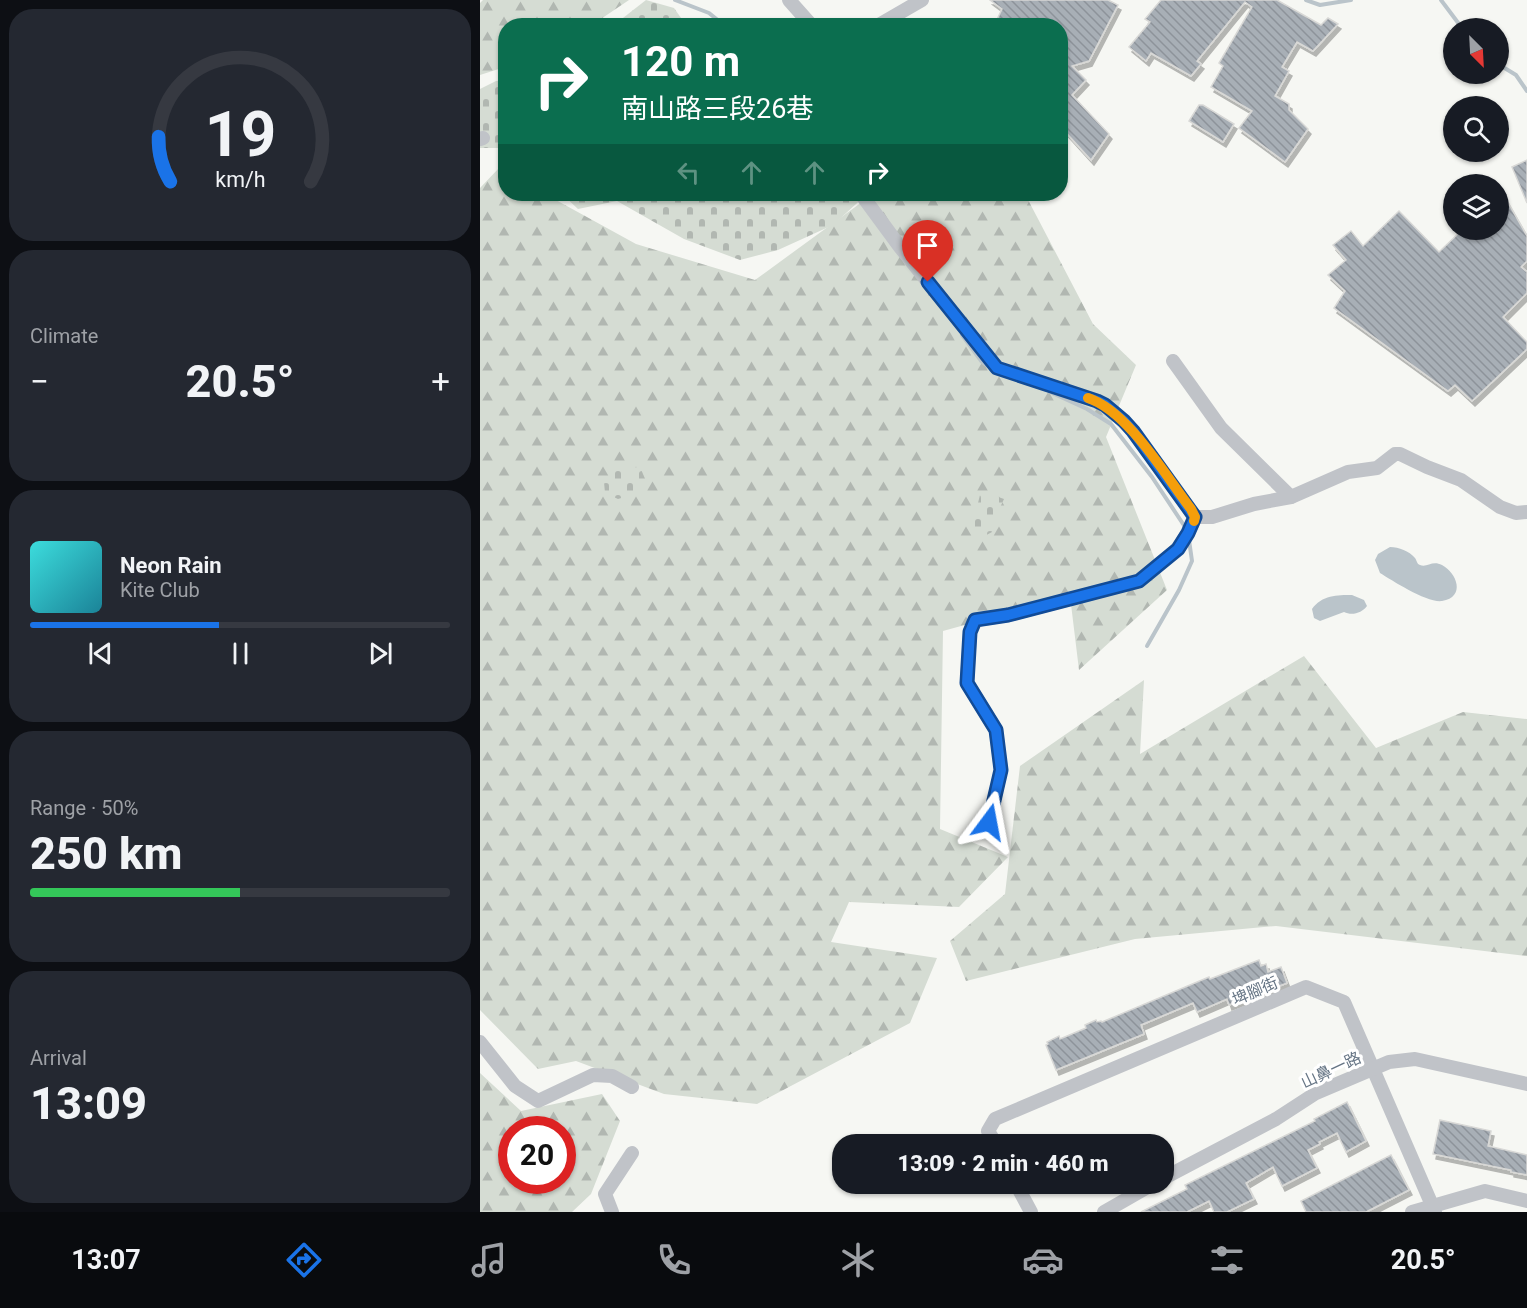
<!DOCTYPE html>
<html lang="en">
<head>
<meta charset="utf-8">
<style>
	body { margin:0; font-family:Roboto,"Noto Sans TC",sans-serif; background:#242831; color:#f1f3f6; height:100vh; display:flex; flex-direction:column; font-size:22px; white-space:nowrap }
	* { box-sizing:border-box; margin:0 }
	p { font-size:20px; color:#9ea1a6 }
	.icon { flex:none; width:33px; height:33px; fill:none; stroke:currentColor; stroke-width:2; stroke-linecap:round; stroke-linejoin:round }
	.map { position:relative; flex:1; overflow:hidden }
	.drawer { display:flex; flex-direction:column; gap:9px; padding:9px; background:#0d0f14; width:480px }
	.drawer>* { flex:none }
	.hud { position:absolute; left:18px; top:18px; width:570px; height:183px; border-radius:24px; box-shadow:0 2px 4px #0004; background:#0b6e4f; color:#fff; overflow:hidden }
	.needle { width:39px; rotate:156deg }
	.buttons { position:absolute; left:963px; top:18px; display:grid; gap:12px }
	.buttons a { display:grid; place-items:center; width:66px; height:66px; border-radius:50%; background:#171b24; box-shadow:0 2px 4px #0004; font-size:30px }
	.speed { position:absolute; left:18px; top:1116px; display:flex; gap:12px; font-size:30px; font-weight:700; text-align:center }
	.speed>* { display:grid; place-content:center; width:78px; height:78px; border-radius:50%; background:#171b24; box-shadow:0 2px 4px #0004; line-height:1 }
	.speed .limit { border:9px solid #d22; background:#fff; color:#111 }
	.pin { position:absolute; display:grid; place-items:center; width:51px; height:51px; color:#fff; margin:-62px -26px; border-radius:50% 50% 50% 0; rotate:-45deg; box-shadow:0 0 6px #0007 }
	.pin .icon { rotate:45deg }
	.me { position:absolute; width:66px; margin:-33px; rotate:13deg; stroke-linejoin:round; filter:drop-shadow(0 0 4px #0008) }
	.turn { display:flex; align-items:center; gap:21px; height:126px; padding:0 24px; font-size:27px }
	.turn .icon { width:78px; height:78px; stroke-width:2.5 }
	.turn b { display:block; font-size:42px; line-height:51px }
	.lanes { display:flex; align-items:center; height:57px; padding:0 24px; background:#0003; justify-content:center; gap:30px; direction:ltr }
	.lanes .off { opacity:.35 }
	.big { font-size:45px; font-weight:800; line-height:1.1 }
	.drawer .widget { flex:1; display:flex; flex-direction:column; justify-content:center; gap:9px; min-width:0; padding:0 21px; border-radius:24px; background:#242831 }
	.drawer .dial { align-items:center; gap:0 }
	.dial svg { height:156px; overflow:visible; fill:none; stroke:#363941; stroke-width:7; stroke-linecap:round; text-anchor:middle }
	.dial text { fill:#f1f3f6; stroke:none }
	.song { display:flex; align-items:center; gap:18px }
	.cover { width:72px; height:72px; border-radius:9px; background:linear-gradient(135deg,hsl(180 70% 55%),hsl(190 70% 35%)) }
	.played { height:6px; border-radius:3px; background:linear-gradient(90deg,#1a73e8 45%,#363941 45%) }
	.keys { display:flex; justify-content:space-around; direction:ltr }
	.heat { display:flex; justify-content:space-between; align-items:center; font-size:33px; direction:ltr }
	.charge { height:9px; border-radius:4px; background:linear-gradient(90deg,#34c759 50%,#363941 0) }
	.trip { position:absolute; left:352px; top:1134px; width:342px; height:60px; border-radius:24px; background:#171b24; box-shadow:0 2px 4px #0004; font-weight:800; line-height:60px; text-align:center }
	.tabs { display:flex; height:96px; justify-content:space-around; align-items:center; background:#090b0e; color:#9ea1a6 }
	.tabs .icon { width:42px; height:42px }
	.tabs .on { color:#1a73e8 }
	.tabs b { font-size:27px; color:#f1f3f6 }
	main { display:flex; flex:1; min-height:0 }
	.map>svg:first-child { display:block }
	.forest { fill:url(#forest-firs); fill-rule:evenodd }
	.cemetery { fill:url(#cemetery-stones) }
	.water { fill:#bac4ca }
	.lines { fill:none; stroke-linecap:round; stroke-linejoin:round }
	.stream { stroke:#bac4ca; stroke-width:4 }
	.building { fill:url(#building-back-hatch); stroke:#d8d8d6; stroke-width:1.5; filter:url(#shadow) }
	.minor { stroke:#c0c3c8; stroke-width:14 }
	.route-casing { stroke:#114b97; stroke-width:15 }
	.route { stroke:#1a73e8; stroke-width:10 }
	.slow { stroke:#f59e0b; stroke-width:10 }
	.labels { text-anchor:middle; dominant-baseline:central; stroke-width:6; stroke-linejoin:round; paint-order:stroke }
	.street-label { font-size:16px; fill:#667585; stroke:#fff }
</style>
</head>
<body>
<main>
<section class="drawer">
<div class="widget dial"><svg viewBox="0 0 100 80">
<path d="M14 69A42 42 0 1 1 86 69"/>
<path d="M14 69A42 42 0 0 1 8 46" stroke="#1a73e8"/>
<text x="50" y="56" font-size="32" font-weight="700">19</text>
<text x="50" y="72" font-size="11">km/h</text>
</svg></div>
<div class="widget"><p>Climate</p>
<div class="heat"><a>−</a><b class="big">20.5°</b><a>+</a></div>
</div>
<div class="widget">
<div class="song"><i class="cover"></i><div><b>Neon Rain</b><p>Kite Club</p></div></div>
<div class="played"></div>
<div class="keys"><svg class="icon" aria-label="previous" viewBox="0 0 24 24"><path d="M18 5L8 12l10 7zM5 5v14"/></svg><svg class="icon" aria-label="pause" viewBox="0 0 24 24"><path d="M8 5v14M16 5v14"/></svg><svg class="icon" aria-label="next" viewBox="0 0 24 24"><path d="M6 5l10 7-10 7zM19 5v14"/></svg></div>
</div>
<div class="widget"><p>Range · 50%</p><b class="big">250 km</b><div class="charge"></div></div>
<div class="widget"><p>Arrival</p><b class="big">13:09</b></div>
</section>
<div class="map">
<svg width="1047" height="1212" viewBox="0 0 1047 1212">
	<defs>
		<pattern id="forest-firs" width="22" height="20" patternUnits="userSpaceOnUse" patternTransform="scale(1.5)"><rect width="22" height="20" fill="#d5dcd3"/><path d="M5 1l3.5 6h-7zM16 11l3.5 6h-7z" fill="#b1b7b1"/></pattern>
		<pattern id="cemetery-stones" width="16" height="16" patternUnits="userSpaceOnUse" patternTransform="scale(1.5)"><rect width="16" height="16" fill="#d5dcd3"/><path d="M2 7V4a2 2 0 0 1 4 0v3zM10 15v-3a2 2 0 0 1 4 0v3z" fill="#b1b7b1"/></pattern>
		<pattern id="building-back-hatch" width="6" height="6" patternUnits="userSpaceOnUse" patternTransform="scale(1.5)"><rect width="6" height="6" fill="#a8afb6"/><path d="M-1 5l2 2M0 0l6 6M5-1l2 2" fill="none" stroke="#8d939a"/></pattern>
		<filter id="shadow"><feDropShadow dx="3" dy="5" stdDeviation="0" flood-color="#0004"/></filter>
	</defs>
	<rect width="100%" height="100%" fill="#f6f7f3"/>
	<g class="forest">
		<polygon points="3,0 149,0 112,25 26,26 25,67 0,75 0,3"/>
		<polygon points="19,168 25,171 26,194 65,194 156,244 275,280 393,194 545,194 613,324 656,365 626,437 687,590 599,670 590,596 463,631 460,829 528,857 479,907 369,902 351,942 457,958 430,1023 277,1104 184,1094 96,1061 58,1069 0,1010 0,188"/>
		<polygon points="824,656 896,748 983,712 1047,719 1047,956 796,926 655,939 486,981 470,941 525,894 540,766 664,680 660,754"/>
		<path d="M0,1073L41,1111L122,1094L140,1121L111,1194L92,1212H0ZM32,1130H82V1180H32Z"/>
	</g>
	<g class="cemetery">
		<polygon points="166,0 194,8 206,25 134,25"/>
		<polygon points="25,80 25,148 0,148 0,89 16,81"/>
		<polygon points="82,194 387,194 353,225 298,250 260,260 204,239 137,201 98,209"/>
		<path d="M160,467L166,481L154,494L138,499L125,493L124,482C134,467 142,469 160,467Z"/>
		<polygon points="501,491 524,499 516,516 512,532 501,538 490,532 489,519 497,507"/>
	</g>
	<g class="water">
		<path d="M910,547C919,547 929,551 935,558C937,561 937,564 940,565C947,568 952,560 962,565C977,573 986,597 962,601C947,603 913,581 900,573L895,560L898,554Z"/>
		<path d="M872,595L884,600L887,606C882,613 872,616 864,612L840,621L834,618L832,609C842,595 857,595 872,595Z"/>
	</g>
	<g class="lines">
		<g class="stream">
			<polyline points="195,0 229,13 245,26"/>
			<polyline points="826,0 840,5 871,0"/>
			<polyline points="961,0 982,28"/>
			<polyline points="1018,64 1036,75 1047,91"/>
			<polyline points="482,335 502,362 508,366"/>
			<polyline points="570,392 607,409 631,424 672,477 707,530"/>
			<polyline points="667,646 699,590 712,561 709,540"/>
		</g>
	</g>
	<g class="building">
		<polygon points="510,0 628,0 638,5 609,61 592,66 606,80 592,95 629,134 611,160 580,126 580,26 514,26 522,9"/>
		<polygon points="681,0 797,0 841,25 848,18 858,24 833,51 817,42 802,67 809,71 795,96 809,104 809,110 828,129 805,162 759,128 772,111 731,87 743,66 739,63 772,7 765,2 717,61 721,64 711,76 671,53 666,61 649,47 670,22 665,19"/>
		<polygon points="719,105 723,105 754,124 743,142 709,121"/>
		<polygon points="1047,160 1047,203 1032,167"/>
		<polygon points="1018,185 1047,236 1047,261 1041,267 1047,272 1047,293 1023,317 1047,342 1047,349 992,401 975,385 968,391 854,308 865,291 848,275 866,260 853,245 871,231 883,246 919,211 959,252 982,230 1018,230"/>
		<polygon points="779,960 781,966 786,964 788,972 801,967 807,983 749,1005 747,999 717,1012 713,1003 661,1025 664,1034 576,1070 566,1045 568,1044 567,1042 579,1036 580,1039 606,1028 605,1025 616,1020 617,1022 621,1021 622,1022 729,977 730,979"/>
		<polygon points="867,1102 886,1141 866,1152 857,1133 839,1142 840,1144 828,1150 837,1168 802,1186 793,1167 766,1183 774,1199 747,1212 734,1212 729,1201 707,1212 661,1212 707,1189 705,1185 835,1121 834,1119"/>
		<polygon points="960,1120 1011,1131 1008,1146 1047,1155 1047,1175 1031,1172 1031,1170 953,1154"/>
		<polygon points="911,1155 929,1190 886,1212 826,1212 821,1201"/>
	</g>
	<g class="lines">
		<g class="minor">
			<polyline points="309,0 332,26"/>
			<polyline points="397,26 442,0"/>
			<polyline points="0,139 3,138"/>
			<polyline points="381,194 420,247 517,368 617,401 634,412 653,431 715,517 732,517 774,504 811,497 868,472 897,468 915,454 920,454 947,467 981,480 1020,507 1036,513 1047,512"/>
			<polyline points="693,361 741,428 811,497"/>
			<polyline points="509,822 521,770 516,730 487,683 490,632 496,620 528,615 659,581 697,549 708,533 715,517"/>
			<polyline points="0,1042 35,1086 58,1101 113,1075 132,1076 152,1087"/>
			<polyline points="516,1144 508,1131 515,1119 826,987 864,1002 955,1212"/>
			<polyline points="684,1178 796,1119 836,1093 909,1062 935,1059 1047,1084"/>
			<polyline points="536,1184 551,1212"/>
			<polyline points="132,1212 125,1194 152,1153"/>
			<polyline points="624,1212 673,1184"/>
			<polyline points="932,1212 1005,1191 1047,1201"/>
		</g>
	</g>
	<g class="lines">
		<g class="route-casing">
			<polyline id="route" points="448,282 517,368 617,401 625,405 644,421 653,431 715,517 708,533 698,549 659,581 528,615 495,620 490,632 487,683 516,730 521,770 509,822"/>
		</g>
		<use href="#route" class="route"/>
		<path class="slow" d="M608,398C648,411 685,475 711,509L715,517L714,521"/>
	</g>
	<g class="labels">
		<g class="street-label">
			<text transform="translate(775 991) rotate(-23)">埤腳街</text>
			<text transform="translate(851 1070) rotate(-25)">山鼻一路</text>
		</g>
	</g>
</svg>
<div class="buttons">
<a><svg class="needle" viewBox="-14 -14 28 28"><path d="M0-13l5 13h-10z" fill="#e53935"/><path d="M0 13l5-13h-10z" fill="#9ea1a6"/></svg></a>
<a><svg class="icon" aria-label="search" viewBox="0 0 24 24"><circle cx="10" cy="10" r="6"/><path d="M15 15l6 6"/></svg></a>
<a><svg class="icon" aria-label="layers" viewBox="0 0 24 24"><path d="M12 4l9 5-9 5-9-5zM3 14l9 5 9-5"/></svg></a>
</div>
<div class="speed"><div class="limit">20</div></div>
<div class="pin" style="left:448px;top:282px;background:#d93025"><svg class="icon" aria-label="arrive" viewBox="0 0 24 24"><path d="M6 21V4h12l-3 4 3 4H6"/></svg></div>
<svg class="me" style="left:509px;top:822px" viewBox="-20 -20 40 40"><path d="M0-17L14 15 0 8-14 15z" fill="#1a73e8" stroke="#fff" stroke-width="4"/></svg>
<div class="trip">13:09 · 2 min · 460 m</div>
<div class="hud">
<div class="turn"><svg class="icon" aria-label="right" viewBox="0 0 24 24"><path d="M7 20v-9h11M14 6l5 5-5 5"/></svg><div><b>120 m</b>南山路三段26巷</div></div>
<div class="lanes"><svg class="icon off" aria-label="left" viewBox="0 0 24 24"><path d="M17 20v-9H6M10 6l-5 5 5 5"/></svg><svg class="icon off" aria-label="ahead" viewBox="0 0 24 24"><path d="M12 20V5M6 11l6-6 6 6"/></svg><svg class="icon off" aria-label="ahead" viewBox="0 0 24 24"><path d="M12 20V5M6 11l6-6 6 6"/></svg><svg class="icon" aria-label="right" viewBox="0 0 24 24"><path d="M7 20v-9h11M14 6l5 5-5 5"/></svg></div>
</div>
</div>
</main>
<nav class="tabs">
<b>13:07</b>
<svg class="icon on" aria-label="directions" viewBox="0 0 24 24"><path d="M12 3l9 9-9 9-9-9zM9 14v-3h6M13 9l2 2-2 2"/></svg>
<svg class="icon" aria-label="music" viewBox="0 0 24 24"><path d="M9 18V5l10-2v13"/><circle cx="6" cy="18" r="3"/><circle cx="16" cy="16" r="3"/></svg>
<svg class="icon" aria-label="phone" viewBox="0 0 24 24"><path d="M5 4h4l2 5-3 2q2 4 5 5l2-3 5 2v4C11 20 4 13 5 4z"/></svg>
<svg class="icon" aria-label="climate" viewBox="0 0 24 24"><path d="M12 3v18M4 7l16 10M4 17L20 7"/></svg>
<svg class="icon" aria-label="car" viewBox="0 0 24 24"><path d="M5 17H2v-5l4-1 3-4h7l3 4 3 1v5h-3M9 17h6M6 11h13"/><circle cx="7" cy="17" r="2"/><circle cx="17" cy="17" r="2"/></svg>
<svg class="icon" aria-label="filters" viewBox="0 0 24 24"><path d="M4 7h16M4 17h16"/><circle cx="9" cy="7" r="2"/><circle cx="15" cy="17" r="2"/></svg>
<b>20.5°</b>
</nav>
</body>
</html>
